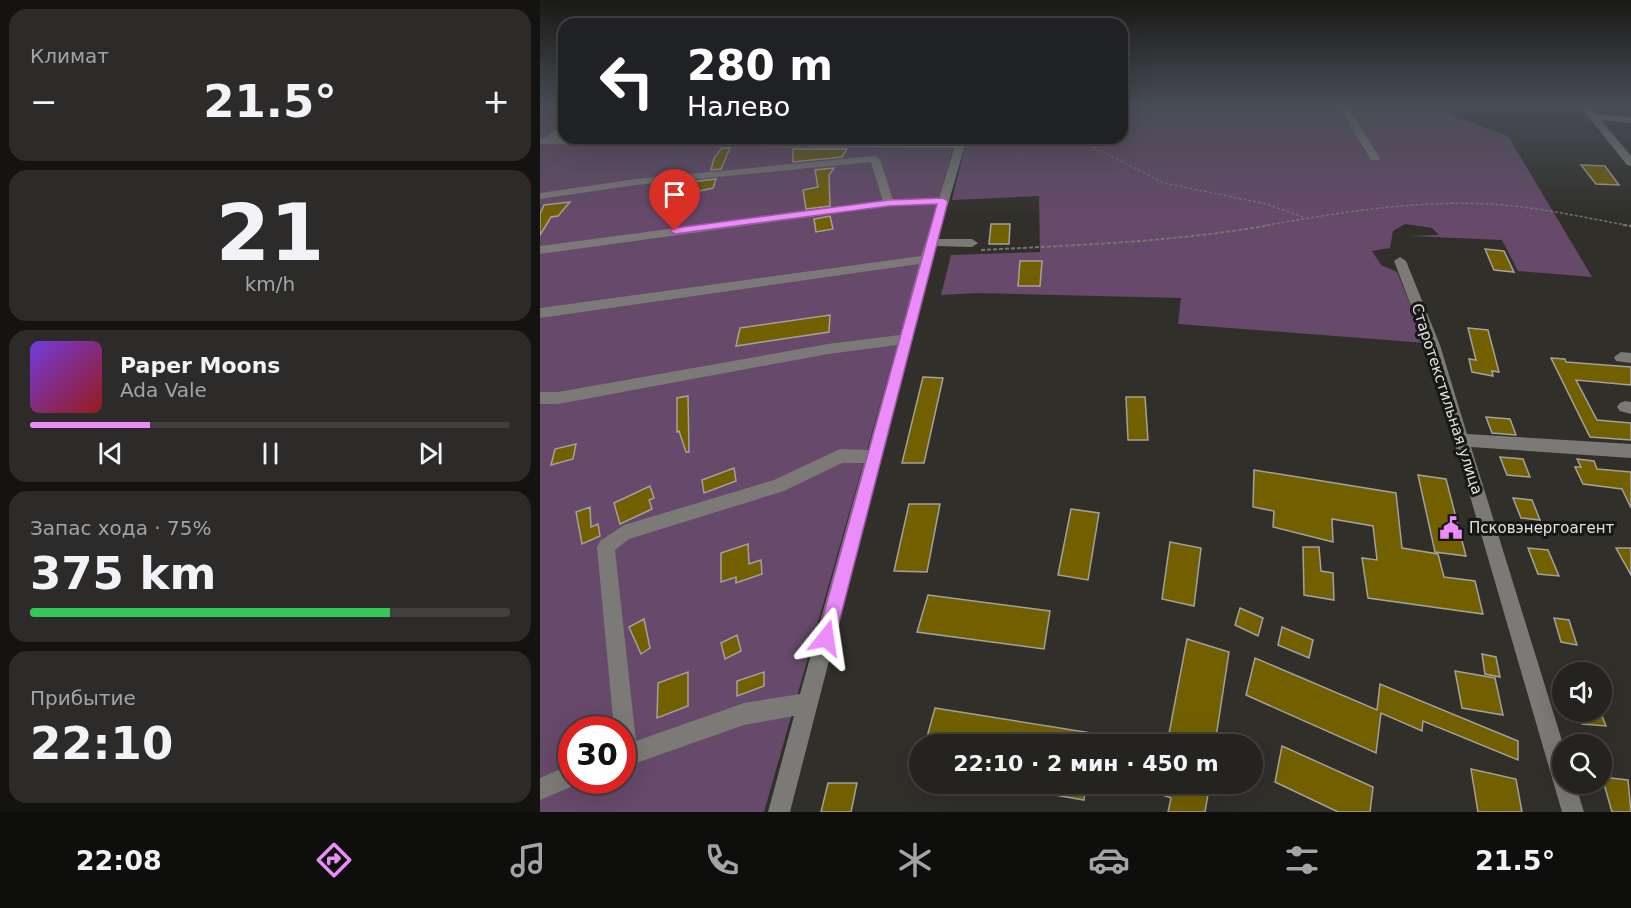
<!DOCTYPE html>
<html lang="ru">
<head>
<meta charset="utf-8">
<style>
	body { margin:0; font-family:"DejaVu Sans",sans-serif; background:#2c2b29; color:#f1f3f6; height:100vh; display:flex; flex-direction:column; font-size:22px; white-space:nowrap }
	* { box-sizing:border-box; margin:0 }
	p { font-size:20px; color:#a3a4a5 }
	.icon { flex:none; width:33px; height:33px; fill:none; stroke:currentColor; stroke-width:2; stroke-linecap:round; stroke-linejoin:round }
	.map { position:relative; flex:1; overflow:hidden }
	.drawer { display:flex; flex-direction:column; gap:9px; padding:9px; background:#141312; width:540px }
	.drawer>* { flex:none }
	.banner { position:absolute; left:18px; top:18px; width:570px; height:126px; border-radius:18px; box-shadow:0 6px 24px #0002,0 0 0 2px #41403e; background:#202124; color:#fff; overflow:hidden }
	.controls { position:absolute; left:1012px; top:662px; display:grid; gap:12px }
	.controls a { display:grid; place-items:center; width:60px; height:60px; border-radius:50%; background:#242320; box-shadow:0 6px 24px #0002,0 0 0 2px #41403e; font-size:30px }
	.speed { position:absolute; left:18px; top:716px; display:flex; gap:12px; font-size:30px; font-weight:700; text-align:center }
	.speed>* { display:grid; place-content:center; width:78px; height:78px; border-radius:50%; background:#242320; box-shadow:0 6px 24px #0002,0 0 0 2px #41403e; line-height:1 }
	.speed .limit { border:9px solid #d22; background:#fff; color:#111 }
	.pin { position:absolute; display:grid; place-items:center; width:51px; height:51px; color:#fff; margin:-62px -26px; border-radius:50% 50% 50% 0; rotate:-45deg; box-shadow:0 0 6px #0007 }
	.pin .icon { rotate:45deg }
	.me { position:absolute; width:66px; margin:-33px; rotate:15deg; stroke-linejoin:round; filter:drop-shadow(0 0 4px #0008) }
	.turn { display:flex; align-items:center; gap:21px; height:126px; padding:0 30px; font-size:27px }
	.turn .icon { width:78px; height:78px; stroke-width:2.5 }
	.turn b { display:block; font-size:42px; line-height:51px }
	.big { font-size:45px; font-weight:800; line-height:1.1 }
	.drawer .tile { flex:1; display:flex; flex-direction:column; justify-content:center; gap:9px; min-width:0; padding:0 21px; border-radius:18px; background:#2c2b29 }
	.drawer .dial { align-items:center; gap:0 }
	.dial b { font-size:78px; line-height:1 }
	.song { display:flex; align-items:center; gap:18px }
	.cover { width:72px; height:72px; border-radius:9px; background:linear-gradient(135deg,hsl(260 70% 55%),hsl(0 70% 35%)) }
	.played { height:6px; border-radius:3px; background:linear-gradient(90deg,#ec8cfa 25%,#41403e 25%) }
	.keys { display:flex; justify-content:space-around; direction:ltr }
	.heat { display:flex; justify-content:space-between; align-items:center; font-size:33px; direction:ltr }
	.charge { height:9px; border-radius:4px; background:linear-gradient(90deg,#34c759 75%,#41403e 0) }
	.trip { position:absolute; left:369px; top:734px; width:354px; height:60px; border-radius:30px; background:#242320; box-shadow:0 6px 24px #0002,0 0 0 2px #41403e; font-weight:800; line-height:60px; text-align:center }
	.tab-bar { display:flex; height:96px; justify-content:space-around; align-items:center; background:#0e0e0d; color:#a3a4a5 }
	.tab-bar .icon { width:42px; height:42px }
	.tab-bar .current { color:#ec8cfa }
	.tab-bar b { font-size:27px; color:#f1f3f6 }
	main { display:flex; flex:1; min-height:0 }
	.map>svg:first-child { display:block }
	.green { fill:#67496b; fill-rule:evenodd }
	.building { fill:#725f00; stroke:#a3a19c; stroke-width:1.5 }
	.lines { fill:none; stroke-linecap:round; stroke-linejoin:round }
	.path-far1 { stroke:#757470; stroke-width:1.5; stroke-dasharray:3 2; stroke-linecap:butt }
	.path { stroke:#757470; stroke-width:2; stroke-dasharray:4 2; stroke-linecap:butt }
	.minor { fill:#7b7a77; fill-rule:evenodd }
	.route { fill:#ec8cfa; stroke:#995ba2; stroke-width:1.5 }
	.labels { text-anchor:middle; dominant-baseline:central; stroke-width:6; stroke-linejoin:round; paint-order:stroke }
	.street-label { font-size:15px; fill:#e2e1de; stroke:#171715 }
	.poi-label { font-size:15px; fill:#e2e1de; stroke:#171715; text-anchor:start }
</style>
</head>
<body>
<main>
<section class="drawer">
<div class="tile"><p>Климат</p>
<div class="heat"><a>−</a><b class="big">21.5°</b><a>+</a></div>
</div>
<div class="tile dial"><b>21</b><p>km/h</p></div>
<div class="tile">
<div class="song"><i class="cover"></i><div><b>Paper Moons</b><p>Ada Vale</p></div></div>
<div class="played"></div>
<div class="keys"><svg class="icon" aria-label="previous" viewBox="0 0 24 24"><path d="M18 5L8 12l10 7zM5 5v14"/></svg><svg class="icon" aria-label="pause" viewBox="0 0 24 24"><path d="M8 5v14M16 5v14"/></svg><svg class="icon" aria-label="next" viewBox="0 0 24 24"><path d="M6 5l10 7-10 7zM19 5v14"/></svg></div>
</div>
<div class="tile"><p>Запас хода · 75%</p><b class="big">375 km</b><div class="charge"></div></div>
<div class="tile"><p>Прибытие</p><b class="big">22:10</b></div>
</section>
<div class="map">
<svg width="1091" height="812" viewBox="0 0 1091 812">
	<rect width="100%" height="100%" fill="#302f2a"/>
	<g class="green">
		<path d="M0,105H24V138H416L224,812H0ZM32,729H82V780H32Z"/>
		<polygon points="582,105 905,105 916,117 968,136 1052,277 978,271 962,240 869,236 899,235 892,228 865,224 853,231 850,248 832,251 841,265 857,272 886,343 638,324 641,298 437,293 401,295 411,255 500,252 499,196 412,200 427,138 582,138"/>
	</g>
	<g class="building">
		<polygon points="182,148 190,148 181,169 171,170 174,158"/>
		<polygon points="253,149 307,149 302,157 253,162"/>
		<polygon points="1041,165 1065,166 1079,185 1056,184"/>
		<polygon points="294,168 289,175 290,206 266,209 263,190 278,187 275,170"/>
		<polygon points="176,179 173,188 141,195 142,183"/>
		<polygon points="30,202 18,216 11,217 0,235 0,214 4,205"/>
		<polygon points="290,216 293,229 276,232 274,219"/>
		<polygon points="451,224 470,224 469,244 449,244"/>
		<polygon points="945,249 964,251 974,272 954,270"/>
		<polygon points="480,261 502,261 500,286 478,286"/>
		<polygon points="290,315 289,332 196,346 200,328"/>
		<polygon points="928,328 948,330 959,372 952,371 953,376 932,372 929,359 936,360"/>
		<polygon points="1011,358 1025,359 1026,362 1091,367 1091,385 1036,380 1057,420 1091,423 1091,440 1050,437"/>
		<polygon points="383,377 403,378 384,463 362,463"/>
		<polygon points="148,396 149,452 146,452 139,431 137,432 137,398"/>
		<polygon points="586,397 605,397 608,440 588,440"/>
		<polygon points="946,417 970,419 976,435 952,433"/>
		<polygon points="36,444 33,459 11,465 15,449"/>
		<polygon points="960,457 983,459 990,477 967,475"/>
		<polygon points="1037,459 1054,461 1057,469 1091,472 1091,508 1082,489 1043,484 1035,467 1041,467"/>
		<polygon points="194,468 196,481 164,493 162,480"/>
		<polygon points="714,470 856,493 862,548 898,554 904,577 935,581 943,614 828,598 822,558 837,560 833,526 792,519 793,542 733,527 734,511 713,507"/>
		<polygon points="878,475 906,479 926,556 895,552"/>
		<polygon points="110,486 114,498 109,500 112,509 80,524 74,503"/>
		<polygon points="973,498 992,500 1000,520 981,518"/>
		<polygon points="369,504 400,504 387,572 354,571"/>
		<polygon points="50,507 51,527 58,524 60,536 42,544 36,512"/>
		<polygon points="531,509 559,513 548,580 518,575"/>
		<polygon points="630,542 661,548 654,606 622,599"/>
		<polygon points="208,544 209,564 221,560 222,574 196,583 196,577 181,582 181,553"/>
		<polygon points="763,547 779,547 781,571 793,573 794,600 764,595"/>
		<polygon points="988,548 1008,550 1019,576 998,574"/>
		<polygon points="1076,548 1091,548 1091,575"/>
		<polygon points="388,595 510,611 504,649 377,632"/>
		<polygon points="700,608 723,618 718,636 695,625"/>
		<polygon points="1014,618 1029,620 1037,645 1021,642"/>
		<polygon points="104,619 110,648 101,654 89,627"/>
		<polygon points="742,627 773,640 769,658 738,645"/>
		<polygon points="197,635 201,651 185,659 181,643"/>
		<polygon points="647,639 689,652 675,744 627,744"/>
		<polygon points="942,654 956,657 960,677 945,674"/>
		<polygon points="715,658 837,710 840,684 978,741 978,760 883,721 882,731 841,713 836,753 706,695"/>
		<polygon points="915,671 955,678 963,715 922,708"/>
		<polygon points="148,672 148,706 117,718 118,683"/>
		<polygon points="224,672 224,686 197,696 197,681"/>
		<polygon points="395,708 552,733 550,744 385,744"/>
		<polygon points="1038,711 1060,711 1066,726 1042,724"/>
		<polygon points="742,746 833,787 830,812 798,812 735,782"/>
		<polygon points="931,769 976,779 982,812 938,812"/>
		<polygon points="1062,777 1088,780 1091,812 1072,812"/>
		<polygon points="288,783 317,783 311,812 281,812"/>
		<polygon points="481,783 546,783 544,800 481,789"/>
		<polygon points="619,783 670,783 665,812 628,812 631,798 617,793"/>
	</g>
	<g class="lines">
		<g class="path-far1">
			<polyline points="431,145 536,138 624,183 726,204 763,217"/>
			<path d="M722,226C803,212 890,197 973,206C1012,210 1052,219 1091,226"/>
		</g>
		<g class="path">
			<polyline points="1083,225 1091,226"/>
			<path d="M441,250C538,245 634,242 730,225"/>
		</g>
		<g class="minor">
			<polygon points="798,105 806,105 840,158 839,160 831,160"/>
			<polygon points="1039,105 1049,105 1056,114 1091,117 1091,123 1061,120 1091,156 1091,166 1087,165"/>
			<path d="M24,123V131L17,138L416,142L417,138H427L398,239H432L438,243L432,247L396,246L250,812H228L254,716L204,725L82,768V729H74L57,547L60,541L84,525L234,480L300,449L328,450L357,345L288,354L18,404H0V392H18L288,344L360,335L379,264L0,318V308L381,256L397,205L349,206L0,254V246L343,201L331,162L96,185L0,199V193L96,179L335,156L340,159L353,200L399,198L414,148L0,144V138H5ZM302,463H324L260,694L204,703L96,741L75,550L89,539L244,491Z"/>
			<polygon points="860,257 866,261 900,345 927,434 1091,444 1091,458 931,447 1023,744 1023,783 1035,783 1044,812 1022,812 886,345 854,261"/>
			<polygon points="1081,352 1091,353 1091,363 1076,361 1074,357"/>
			<polygon points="1085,401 1091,402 1091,414 1080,411 1077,407 1080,403"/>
			<polygon points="32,764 32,780 41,780 40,783 0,800 0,778"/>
		</g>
	</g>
	<linearGradient id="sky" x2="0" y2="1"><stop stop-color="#1a1a17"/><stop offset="0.48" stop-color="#484d55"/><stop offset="1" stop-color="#484d55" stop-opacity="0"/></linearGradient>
	<rect width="1091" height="218" fill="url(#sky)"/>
	<polygon class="route" points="403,198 408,201 295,638 292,644 286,647 280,644 277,638 397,204 349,206 135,234 130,231 135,228 349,200"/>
	<defs>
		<g id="civic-bare" transform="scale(1.8)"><path d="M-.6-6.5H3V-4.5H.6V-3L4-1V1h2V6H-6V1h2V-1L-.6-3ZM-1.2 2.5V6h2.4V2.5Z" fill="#ec8cfa" stroke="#171715" stroke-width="2.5" paint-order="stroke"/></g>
	</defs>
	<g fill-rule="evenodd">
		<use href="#civic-bare" x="911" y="528"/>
	</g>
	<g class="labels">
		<g class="street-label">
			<text transform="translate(907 399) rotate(72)">Старотекстильная улица</text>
		</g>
		<g class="poi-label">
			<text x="929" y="528">Псковэнергоагент</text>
		</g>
	</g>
</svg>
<div class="controls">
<a><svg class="icon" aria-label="sound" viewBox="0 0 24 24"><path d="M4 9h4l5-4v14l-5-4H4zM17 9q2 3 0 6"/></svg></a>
<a><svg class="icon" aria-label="search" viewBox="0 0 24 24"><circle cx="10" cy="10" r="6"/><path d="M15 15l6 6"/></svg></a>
</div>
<div class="speed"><div class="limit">30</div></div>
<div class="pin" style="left:135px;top:231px;background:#d93025"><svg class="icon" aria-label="arrive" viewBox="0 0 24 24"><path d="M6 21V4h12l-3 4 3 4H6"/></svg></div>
<svg class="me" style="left:286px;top:638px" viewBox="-20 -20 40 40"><path d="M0-17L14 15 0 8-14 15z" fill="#ec8cfa" stroke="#fff" stroke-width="4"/></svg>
<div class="trip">22:10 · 2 мин · 450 m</div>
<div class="banner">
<div class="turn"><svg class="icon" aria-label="left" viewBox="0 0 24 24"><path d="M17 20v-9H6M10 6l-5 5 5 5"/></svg><div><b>280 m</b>Налево</div></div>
</div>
</div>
</main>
<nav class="tab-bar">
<b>22:08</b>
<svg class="icon current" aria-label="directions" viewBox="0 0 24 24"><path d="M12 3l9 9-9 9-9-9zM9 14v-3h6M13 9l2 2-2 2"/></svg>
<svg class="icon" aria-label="music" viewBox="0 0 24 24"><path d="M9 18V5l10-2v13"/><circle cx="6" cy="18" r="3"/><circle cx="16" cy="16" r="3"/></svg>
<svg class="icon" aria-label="phone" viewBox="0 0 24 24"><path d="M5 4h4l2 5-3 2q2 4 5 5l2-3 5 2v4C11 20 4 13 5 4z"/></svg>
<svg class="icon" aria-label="climate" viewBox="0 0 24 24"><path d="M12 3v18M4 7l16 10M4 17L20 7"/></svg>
<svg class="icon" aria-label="car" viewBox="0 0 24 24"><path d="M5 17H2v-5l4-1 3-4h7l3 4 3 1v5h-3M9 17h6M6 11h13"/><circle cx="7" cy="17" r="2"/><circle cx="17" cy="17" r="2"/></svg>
<svg class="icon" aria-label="filters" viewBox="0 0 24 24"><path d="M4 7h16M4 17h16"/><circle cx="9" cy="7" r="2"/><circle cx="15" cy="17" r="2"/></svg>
<b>21.5°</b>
</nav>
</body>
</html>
